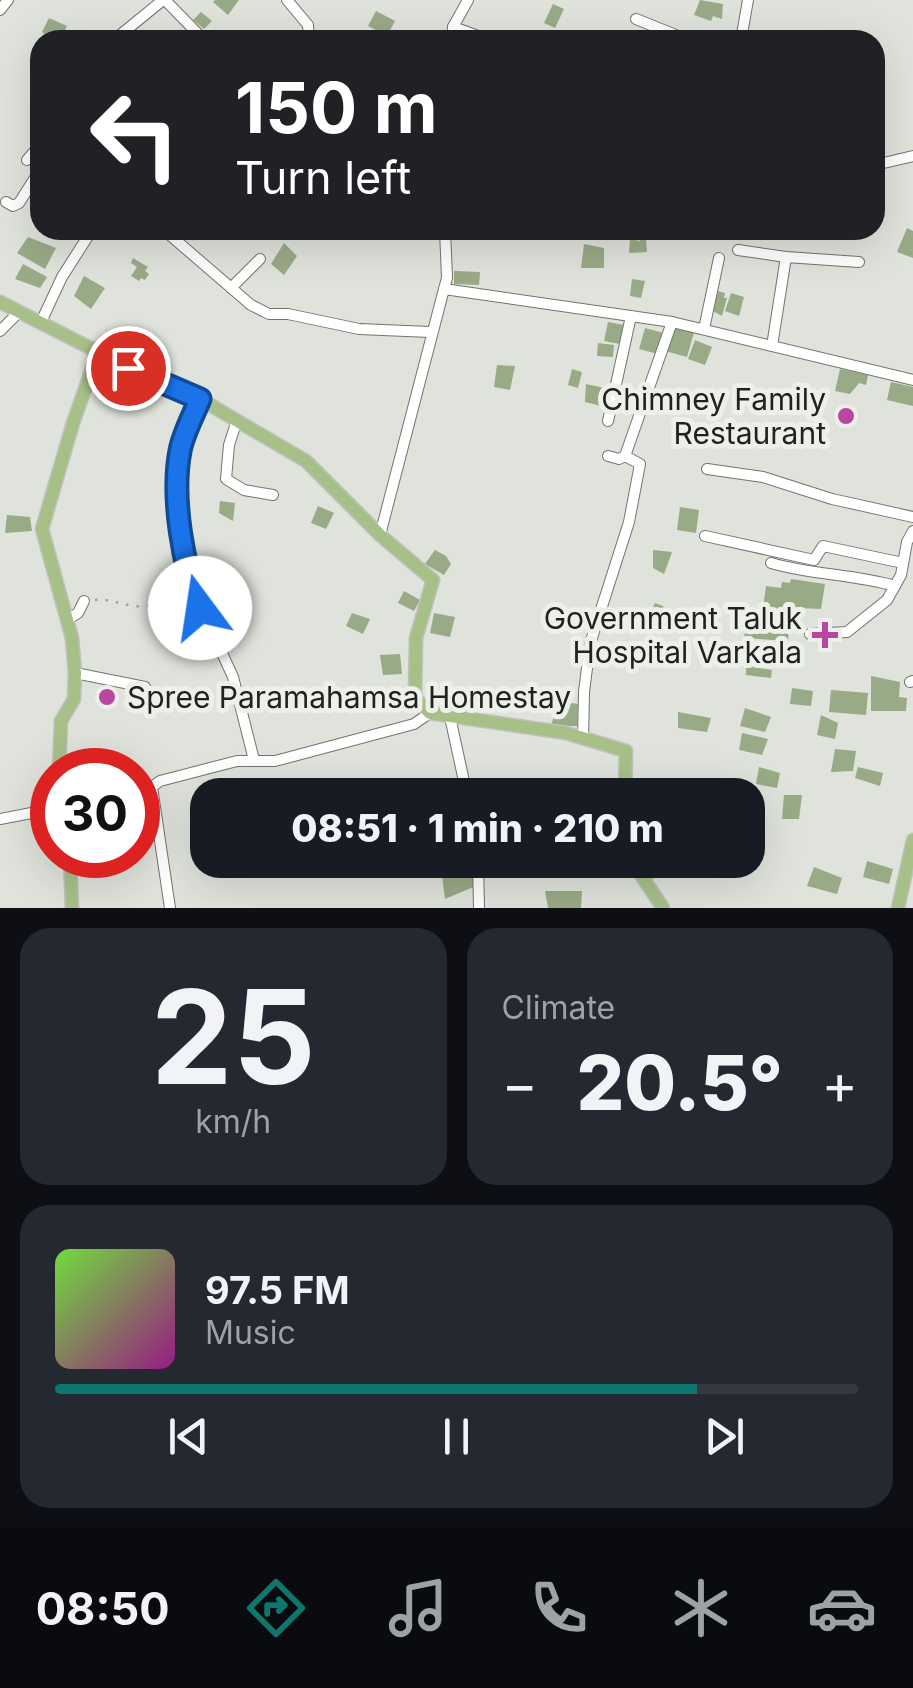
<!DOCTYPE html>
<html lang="en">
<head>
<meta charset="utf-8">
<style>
	body { margin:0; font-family:Inter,sans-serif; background:#242831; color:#f1f3f6; height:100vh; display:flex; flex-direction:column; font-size:38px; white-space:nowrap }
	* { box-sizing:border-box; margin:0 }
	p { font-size:32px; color:#9ea1a6 }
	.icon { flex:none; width:55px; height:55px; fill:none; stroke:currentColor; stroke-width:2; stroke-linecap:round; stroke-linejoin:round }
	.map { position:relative; height:908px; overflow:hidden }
	.panel { display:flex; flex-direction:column; gap:20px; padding:20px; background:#0d0f14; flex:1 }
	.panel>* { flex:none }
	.guide { position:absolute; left:30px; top:30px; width:855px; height:210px; border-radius:30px; box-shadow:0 10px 40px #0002; background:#202124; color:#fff; overflow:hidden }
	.speed { position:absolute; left:30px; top:748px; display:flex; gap:20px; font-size:50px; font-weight:700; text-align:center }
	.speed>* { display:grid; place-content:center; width:130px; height:130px; border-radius:50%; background:#171b24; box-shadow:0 10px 40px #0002; line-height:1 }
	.speed .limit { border:15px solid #d22; background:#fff; color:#111 }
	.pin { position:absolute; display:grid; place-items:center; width:85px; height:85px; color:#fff; margin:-42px; border:5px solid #fff; border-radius:50%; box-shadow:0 2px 10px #0007 }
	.me { position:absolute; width:110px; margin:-55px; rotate:346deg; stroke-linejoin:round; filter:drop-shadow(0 0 8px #0008) }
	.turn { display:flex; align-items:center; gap:35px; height:210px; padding:0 40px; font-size:45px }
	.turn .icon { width:130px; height:130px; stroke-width:2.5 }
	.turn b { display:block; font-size:70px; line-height:85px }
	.big { font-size:75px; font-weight:800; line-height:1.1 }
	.panel .widget { flex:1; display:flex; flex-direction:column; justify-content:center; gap:15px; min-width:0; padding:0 35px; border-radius:30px; background:#242831 }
	.panel .dial { align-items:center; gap:0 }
	.dial b { font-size:130px; line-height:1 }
	.song { display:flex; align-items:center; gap:30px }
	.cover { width:120px; height:120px; border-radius:15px; background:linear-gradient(135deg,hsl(100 70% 55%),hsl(310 70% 35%)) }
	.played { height:10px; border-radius:5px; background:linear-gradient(90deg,#0f766e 80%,#363941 80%) }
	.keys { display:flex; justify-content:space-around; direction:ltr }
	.heat { display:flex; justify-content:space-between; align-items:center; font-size:55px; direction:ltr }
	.panel .tiles { flex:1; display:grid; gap:20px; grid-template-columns:1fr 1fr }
	.widget:last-child { grid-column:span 2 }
	.trip { position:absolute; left:190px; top:778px; width:575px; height:100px; border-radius:30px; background:#171b24; box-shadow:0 10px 40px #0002; font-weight:800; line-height:100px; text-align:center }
	.tabs { display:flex; height:160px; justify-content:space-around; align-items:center; background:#090b0e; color:#9ea1a6 }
	.tabs .icon { width:70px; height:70px }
	.tabs .on { color:#0f766e }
	.tabs b { font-size:45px; color:#f1f3f6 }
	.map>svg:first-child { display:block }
	.building { fill:#99aa87 }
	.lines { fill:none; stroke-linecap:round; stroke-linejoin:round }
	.minor-casing { stroke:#71756e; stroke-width:12 }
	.major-casing { stroke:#c1c1c0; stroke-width:15 }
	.path { stroke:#a0a39d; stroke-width:2.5; stroke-dasharray:2.5 8; stroke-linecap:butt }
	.minor { stroke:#fff; stroke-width:10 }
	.major { stroke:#a7c088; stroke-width:12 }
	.route-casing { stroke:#114b97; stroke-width:25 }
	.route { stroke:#1a73e8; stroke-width:18 }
	.poi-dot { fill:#b947a2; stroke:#ecf0e9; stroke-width:4 }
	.labels { text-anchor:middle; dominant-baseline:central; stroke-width:10; stroke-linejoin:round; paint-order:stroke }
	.poi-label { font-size:30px; fill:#21221f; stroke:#ecf0e9; text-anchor:end }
</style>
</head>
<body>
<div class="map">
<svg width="913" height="908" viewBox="0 0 913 908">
	<rect width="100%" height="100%" fill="#dfe3db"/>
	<g class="building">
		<polygon points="215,0 239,0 228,15 213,2"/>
		<polygon points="700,0 723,4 722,19 713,16 711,21 694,15"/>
		<polygon points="553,4 564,9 555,28 544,23"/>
		<polygon points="376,11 395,21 387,36 368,26"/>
		<polygon points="201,12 212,21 204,29 193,20"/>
		<polygon points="49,18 67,26 60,40 50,40 42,32"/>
		<polygon points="907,228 913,231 913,258 897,252"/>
		<polygon points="28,237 56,248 45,269 17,253"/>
		<polygon points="640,238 646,238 647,252 629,253 630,239 640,241"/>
		<polygon points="284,243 297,256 284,275 271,264"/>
		<polygon points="584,244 604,248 604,268 581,268"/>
		<polygon points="133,258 148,267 145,271 149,274 145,280 141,278 139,281 131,276 137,267 131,263"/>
		<polygon points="23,264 47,277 40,288 15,279"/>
		<polygon points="454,271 480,272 479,285 454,284"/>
		<polygon points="84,276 105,288 91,309 74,296"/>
		<polygon points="632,279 645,281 641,298 630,296"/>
		<polygon points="718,291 725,293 724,298 727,298 722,316 713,311"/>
		<polygon points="731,293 744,297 739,316 725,311"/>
		<polygon points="608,322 624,325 620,344 604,341"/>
		<polygon points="674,324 695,329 687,357 665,351"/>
		<polygon points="645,328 664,333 658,354 639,349"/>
		<polygon points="695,340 712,347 705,365 688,359"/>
		<polygon points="598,343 614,345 613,357 597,356"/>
		<polygon points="497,365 515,366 510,390 494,387"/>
		<polygon points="572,369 582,372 578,388 568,385"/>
		<polygon points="840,369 868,375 866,385 859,383 850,394 835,391"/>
		<polygon points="891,382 913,387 913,406 887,400"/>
		<polygon points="586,384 609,389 605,407 585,402"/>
		<polygon points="220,501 235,503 233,521 219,513"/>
		<polygon points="318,506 334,513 326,529 311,523"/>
		<polygon points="680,507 699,510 696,533 677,530"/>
		<polygon points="7,515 30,517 32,531 5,533"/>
		<polygon points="435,550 446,556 451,564 444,575 425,564"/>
		<polygon points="653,550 672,552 664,574 653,568"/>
		<polygon points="791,579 825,584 821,609 799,608 798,612 802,613 801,623 762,615 766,586 781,588 782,582 790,583"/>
		<polygon points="404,591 420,600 414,611 398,603"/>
		<polygon points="220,599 239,599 239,609 222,611"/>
		<polygon points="655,603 670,609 665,619 651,613"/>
		<polygon points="671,610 687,616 683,626 667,619"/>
		<polygon points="352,613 370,619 363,634 346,626"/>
		<polygon points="434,613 455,617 450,637 430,633"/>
		<polygon points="747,622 789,626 788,641 744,638"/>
		<polygon points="636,642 656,649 650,658 631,652"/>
		<polygon points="747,648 773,651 771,663 753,661 753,667 772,670 771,678 746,675"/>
		<polygon points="400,654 402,674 383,675 380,655"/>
		<polygon points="871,676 900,682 899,697 907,698 906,711 871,711"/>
		<polygon points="792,688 813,691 811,706 790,704"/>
		<polygon points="831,690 868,693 866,715 829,712"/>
		<polygon points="558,701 578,704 577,726 551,726"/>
		<polygon points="745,708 771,717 765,732 740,726"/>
		<polygon points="678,712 711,718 707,732 678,728"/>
		<polygon points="821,715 838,723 835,739 817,735"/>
		<polygon points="742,733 768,739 762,755 739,750"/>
		<polygon points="835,749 856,751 853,771 831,772"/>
		<polygon points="759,767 780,773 777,788 756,784"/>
		<polygon points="858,767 883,773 880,786 855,778"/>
		<polygon points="480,783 508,784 507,795 481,795"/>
		<polygon points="784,795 802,795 799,819 782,819"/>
		<polygon points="658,860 662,860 668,871 651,880 644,867"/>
		<polygon points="867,861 893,869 889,884 863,877"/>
		<polygon points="814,867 842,878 837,894 807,886"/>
		<polygon points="477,873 478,885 445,899 442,876"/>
		<polygon points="545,891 582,891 581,908 548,908"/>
	</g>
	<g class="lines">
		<g class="minor-casing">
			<g id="minor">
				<polyline points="165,0 204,40"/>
				<polyline points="287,0 308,25 309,40"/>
				<polyline points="0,10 8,0"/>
				<polyline points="636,19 688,40"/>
				<polyline points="453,27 489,40"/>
				<polyline points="114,40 163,0"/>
				<polyline points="452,40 453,27 468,0"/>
				<polyline points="741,40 748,0"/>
				<polyline points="27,160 40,145"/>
				<polyline points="875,165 913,156"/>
				<polyline points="6,202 13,206 19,203 40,170"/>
				<polyline points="164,230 251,305 269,314 288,314 359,329 430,332"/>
				<polyline points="738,250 786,257"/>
				<polyline points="231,288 260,259"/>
				<polyline points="444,289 447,278 445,230"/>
				<polyline points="41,322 62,277 92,230"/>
				<polyline points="704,329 719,258"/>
				<polyline points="0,331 19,312"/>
				<polyline points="772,346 786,257 859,262"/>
				<polyline points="200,399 180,448 176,484 180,520 195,594 233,677 254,760"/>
				<polyline points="237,420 229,445 226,479 244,490 273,495"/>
				<polyline points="608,421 631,316"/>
				<polyline points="608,456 619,459 625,456 672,322"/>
				<polyline points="707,469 763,477 832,499 913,517"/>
				<polyline points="380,535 444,289 672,322 913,380"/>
				<polyline points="705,536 814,560 823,546 903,563"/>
				<path d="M771,563C811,575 854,574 895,586"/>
				<polyline points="67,620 78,613 84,601"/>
				<polyline points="810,634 847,632 887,600 901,575 907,542 913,531"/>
				<polyline points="75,673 145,687 150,697 150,709"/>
				<polyline points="910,682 913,681"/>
				<polyline points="450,717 467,795"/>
				<polyline points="583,739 584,692 590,644 629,522 640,464 625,456"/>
				<polyline points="0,819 52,809"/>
				<polyline points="478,860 479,908"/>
				<polyline points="170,908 152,787 160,781 237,761 275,761 414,724 430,713"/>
			</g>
		</g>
		<g class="major-casing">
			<g id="major">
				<polyline points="0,302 159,383 200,399 306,461 380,535 433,580 416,638 415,698 430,713 566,733 626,751 625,795"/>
				<polyline points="59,770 61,721 74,699 75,673 72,638 42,529 73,423 98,352"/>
				<polyline points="70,855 72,908"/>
				<polyline points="631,860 663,908"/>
				<polyline points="898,908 913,840"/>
			</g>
		</g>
		<path class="path" d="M95,600C112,598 127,608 144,606C159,605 169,596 184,595"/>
		<use href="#minor" class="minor"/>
		<use href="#major" class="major"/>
	</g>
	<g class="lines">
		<g class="route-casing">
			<path id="route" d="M128,368L200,399C193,416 183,434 180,451C171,497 183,566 200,608"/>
		</g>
		<use href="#route" class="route"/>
	</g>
	<g class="poi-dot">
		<circle cx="846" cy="416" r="10"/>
		<path d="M820 620h10v10h10v10h-10v10h-10v-10h-10v-10h10z"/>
		<circle cx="107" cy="697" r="10"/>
	</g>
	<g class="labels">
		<g class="poi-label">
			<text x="826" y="399">Chimney Family<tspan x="826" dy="34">Restaurant</tspan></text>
			<text x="802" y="618">Government Taluk<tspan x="802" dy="34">Hospital Varkala</tspan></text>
			<text x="127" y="697" text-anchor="start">Spree Paramahamsa Homestay</text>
		</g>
	</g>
</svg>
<div class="speed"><div class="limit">30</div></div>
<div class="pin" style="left:128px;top:368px;background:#d93025"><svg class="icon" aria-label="arrive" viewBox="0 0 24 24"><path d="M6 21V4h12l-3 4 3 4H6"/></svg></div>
<svg class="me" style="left:200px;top:608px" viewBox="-20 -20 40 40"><circle r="19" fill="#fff"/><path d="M0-13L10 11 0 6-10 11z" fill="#1a73e8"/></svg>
<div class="trip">08:51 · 1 min · 210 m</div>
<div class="guide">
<div class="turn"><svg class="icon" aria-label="left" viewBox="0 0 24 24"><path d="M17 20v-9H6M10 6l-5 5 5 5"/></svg><div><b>150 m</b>Turn left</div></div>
</div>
</div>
<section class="panel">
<div class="tiles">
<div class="widget dial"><b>25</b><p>km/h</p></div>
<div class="widget"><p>Climate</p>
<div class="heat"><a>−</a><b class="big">20.5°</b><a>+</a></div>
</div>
<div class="widget">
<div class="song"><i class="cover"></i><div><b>97.5 FM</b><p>Music</p></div></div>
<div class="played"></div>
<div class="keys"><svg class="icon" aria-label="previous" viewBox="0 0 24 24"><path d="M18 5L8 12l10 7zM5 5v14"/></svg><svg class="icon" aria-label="pause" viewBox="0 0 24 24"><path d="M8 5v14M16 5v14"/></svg><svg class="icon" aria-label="next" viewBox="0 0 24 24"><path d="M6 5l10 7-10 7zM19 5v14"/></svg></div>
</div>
</div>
</section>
<nav class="tabs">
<b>08:50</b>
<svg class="icon on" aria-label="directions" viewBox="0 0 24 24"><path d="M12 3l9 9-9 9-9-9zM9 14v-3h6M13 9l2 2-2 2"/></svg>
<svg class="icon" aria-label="music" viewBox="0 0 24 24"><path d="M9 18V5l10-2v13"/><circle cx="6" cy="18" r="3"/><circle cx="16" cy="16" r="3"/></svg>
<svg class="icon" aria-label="phone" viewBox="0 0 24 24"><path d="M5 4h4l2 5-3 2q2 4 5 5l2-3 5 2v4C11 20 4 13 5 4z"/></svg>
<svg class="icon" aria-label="climate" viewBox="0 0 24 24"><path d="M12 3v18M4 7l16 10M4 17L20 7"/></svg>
<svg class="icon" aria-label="car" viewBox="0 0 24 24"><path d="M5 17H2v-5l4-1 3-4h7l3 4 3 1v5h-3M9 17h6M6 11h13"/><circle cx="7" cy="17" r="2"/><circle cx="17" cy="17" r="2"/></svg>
</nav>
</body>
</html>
